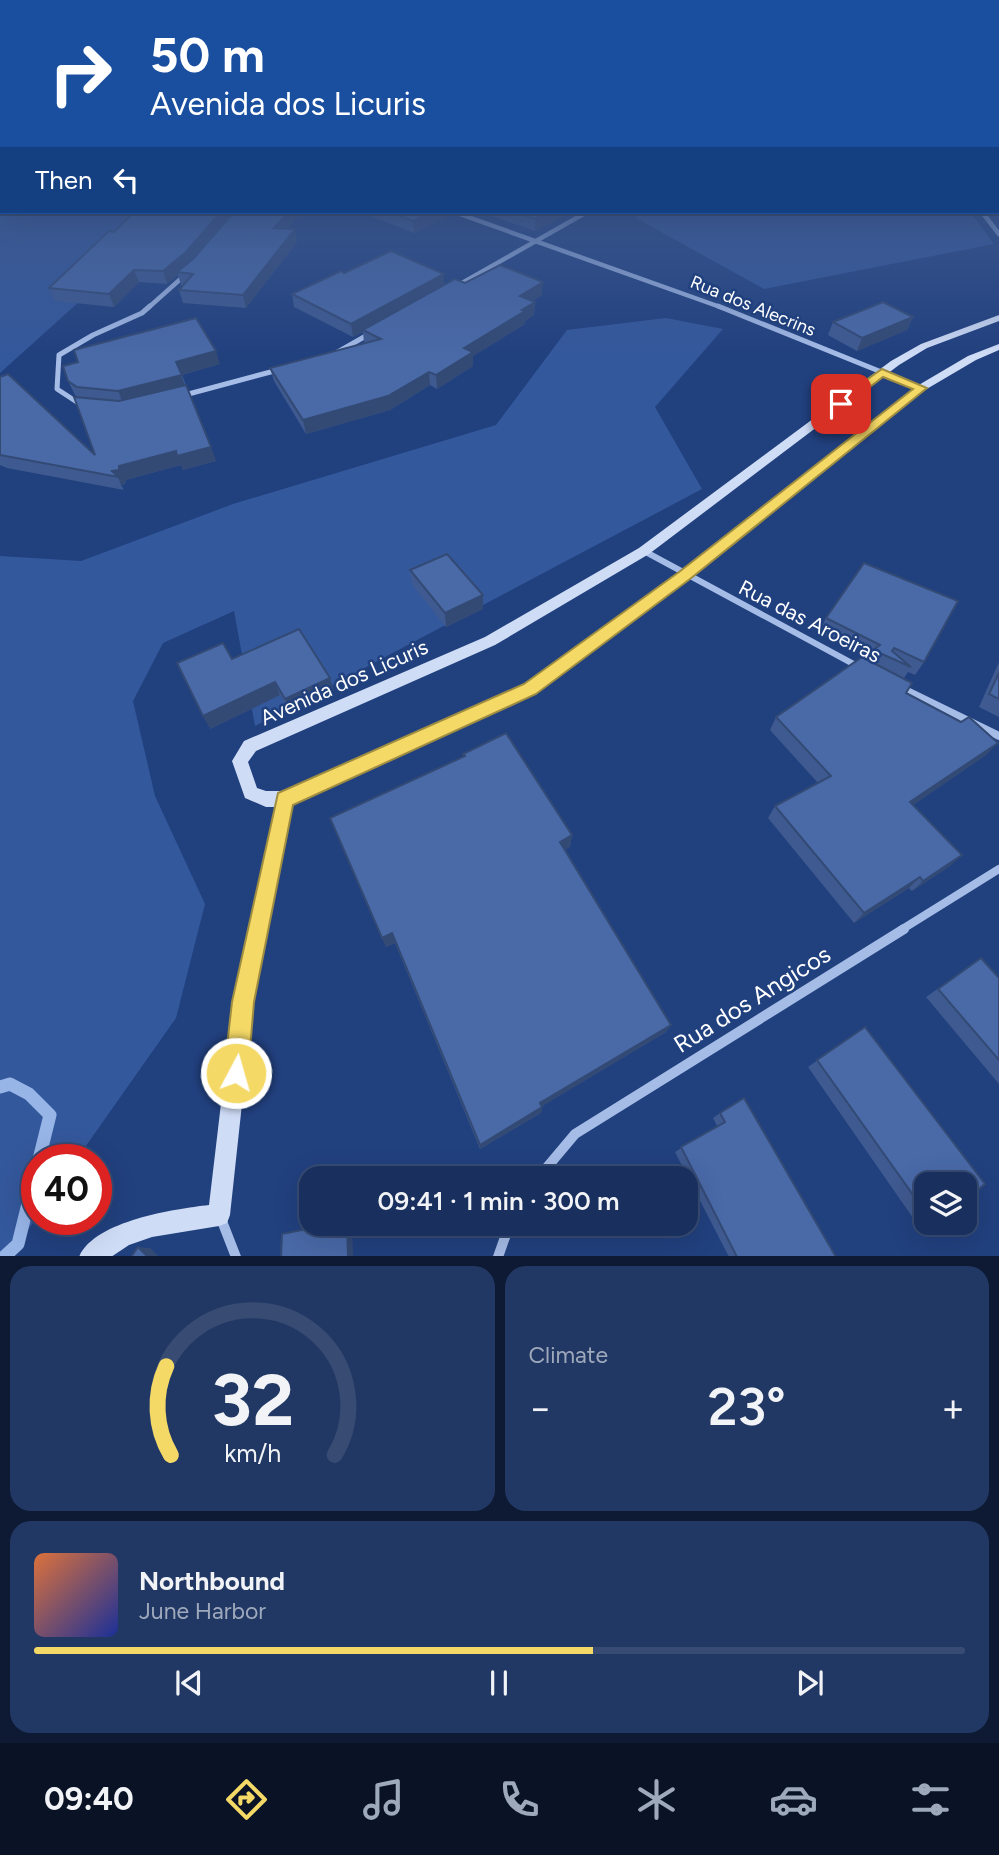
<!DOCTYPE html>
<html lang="en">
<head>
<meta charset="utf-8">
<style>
	body { margin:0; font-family:Figtree,sans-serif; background:#223864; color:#f1f3f6; height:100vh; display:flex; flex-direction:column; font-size:26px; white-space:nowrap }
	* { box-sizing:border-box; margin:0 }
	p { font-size:23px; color:#9fa9bc }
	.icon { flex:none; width:38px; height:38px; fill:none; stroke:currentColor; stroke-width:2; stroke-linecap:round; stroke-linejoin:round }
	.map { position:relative; height:1256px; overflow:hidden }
	.details { display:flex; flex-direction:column; gap:10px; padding:10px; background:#0e1a34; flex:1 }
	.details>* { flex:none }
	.top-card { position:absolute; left:0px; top:0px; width:999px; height:214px; box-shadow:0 7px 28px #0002,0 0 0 2px #374b73; background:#1a4fa0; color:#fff; overflow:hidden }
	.tools { position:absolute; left:914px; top:1172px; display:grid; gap:14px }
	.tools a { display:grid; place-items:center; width:63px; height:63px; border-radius:14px; background:#19305e; box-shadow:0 7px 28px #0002,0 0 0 2px #374b73; font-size:35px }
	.speed { position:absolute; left:21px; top:1144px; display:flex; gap:14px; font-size:35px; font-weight:700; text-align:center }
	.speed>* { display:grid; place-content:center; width:91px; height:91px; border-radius:50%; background:#19305e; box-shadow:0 7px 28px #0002,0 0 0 2px #374b73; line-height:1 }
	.speed .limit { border:10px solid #d22; background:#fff; color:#111 }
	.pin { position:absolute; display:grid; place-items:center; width:60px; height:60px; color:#fff; margin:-30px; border-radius:14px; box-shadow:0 4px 10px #0006 }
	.me { position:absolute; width:77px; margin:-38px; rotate:6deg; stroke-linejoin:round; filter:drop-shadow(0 0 5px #0008) }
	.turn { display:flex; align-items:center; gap:24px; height:147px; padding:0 35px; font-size:32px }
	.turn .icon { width:91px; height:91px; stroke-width:2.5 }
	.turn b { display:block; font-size:49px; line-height:60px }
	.then { display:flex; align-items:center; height:66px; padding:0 35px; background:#0003; gap:14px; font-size:26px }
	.big { font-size:52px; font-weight:600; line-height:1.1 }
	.details .tile { flex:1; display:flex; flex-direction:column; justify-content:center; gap:10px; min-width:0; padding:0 24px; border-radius:21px; background:#223864 }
	.details .dial { align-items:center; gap:0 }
	.dial svg { height:182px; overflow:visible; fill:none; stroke:#374b73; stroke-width:7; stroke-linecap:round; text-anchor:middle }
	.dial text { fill:#f1f3f6; stroke:none }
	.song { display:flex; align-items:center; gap:21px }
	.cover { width:84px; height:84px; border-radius:10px; background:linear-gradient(135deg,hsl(20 70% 55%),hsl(230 70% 35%)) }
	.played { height:7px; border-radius:4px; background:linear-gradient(90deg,#f4d966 60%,#374b73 60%) }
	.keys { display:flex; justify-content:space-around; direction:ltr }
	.heat { display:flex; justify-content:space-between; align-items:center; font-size:38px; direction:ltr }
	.details .tiles { flex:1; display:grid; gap:10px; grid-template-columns:1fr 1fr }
	.tile:last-child { grid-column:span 2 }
	.trip { position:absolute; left:299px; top:1166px; width:399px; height:70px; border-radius:21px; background:#19305e; box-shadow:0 7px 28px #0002,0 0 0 2px #374b73; font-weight:600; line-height:70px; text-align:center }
	.menu { display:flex; height:112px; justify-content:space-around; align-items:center; background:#0a1326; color:#9fa9bc }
	.menu .icon { width:49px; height:49px }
	.menu .on { color:#f4d966 }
	.menu b { font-size:32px; color:#f1f3f6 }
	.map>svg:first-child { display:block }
	.green { fill:#34589c }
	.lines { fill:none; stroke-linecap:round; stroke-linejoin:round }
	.stream { stroke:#98b5e8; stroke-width:13 }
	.street-far4 { stroke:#a5bce7; stroke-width:4.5 }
	.street-far3 { stroke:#a5bce7; stroke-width:5 }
	.street-far2 { stroke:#a5bce7; stroke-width:6 }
	.street-far1 { stroke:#a5bce7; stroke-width:8 }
	.street { stroke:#a5bce7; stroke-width:10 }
	.secondary { fill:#cfdcf6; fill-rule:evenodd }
	.wall { fill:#3f5a90 }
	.shaded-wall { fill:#334a75 }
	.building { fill:#4969a7; stroke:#334a75; stroke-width:2 }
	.route { fill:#f4d966; stroke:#9f8d42; stroke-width:2 }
	.labels { text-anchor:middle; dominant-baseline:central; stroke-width:5; stroke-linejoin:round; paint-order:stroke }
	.far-street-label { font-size:18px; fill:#fff; stroke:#21407e }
	.street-label { font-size:21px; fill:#fff; stroke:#21407e }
	.near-street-label { font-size:24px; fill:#fff; stroke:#21407e }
</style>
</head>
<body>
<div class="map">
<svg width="999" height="1257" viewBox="0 0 999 1257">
	<rect width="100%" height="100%" fill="#21407e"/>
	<g class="green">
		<polygon points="0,180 2,212 139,212 162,227 0,373"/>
		<polygon points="640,212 970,212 994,244 764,289 636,218"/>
		<polygon points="666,318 723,329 655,407 702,489 255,726 234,611 163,643 133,701 155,796 205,904 176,1018 76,1160 37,1160 37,1217 9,1257 0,1256 0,556 81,561 233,504 496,425 567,330"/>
	</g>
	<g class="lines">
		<polyline class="stream" points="0,1087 10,1084 29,1094 50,1115 18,1244 4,1257"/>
		<g class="street-far4">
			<polyline points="454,212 723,308"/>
			<polyline points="982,212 999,234"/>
			<polyline points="455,287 587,212"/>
			<polyline points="148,308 185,275"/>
		</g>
		<g class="street-far3">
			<polyline points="718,306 921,388"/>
			<polyline points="336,353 371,333"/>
			<polyline points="181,396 278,370"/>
			<polyline points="83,406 57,389 59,355 93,335 142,313 150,306"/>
		</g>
		<polyline class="street-far2" points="644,551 859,667"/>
		<g class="street-far1">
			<polyline points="901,688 999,736"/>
			<polyline points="901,930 999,869"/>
		</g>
		<g class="street">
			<polyline points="538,1178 575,1134 904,929"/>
			<polyline points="220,1216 236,1257"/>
			<polyline points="498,1257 510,1223"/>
		</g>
		<path class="secondary" d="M999,315V321L927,348L899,365L649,554L495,645L256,751L248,762L257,788L266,791H284L525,685L680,572L917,386L968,356L999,344V350L976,360L925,390L690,578L535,693L292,804L253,1002L230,1215L227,1223L219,1226L152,1237L129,1245L111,1257H79C94,1221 174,1209 209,1205L233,1002L275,807H266L245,798L232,761L244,741L485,637L639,548L891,361L921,344Z"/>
	</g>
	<g class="wall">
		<polygon points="134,212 303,212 287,229 297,242 246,308 183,303 179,290 183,285 181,285 178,275 167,284 139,282 114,307 55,301 49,288 114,232"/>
		<polygon points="361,212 451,212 450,215 414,233"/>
		<polygon points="480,212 570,212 535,231"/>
		<polygon points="344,273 444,274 444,285 465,283 542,295 532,301 535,302 534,315 525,321 525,324 473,356 473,366 437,389 430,385 390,410 306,434 274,381 270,368 364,343 363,332 353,337 294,307 292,294"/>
		<polygon points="913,317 907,330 857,351 828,335 833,322"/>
		<polygon points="220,364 182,375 216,461 183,470 181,465 126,480 125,484 121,485 124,490 7,468 0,465 0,377 95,455 79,398 75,395 68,381"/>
		<polygon points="864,563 924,662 915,675 908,672 904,678 906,693 986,755 913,805 950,866 912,891 909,888 854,923 768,818 775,806 818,783 770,730 776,717 867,660 869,657 819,632 826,618"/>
		<polygon points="410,570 483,609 446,627 412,584"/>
		<polygon points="232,659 334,691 290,712 280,695 210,729"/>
		<polygon points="999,662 999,717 979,707"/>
		<polygon points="463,754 572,835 570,847 565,849 671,1025 666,1032 542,1106 541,1113 480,1149 395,943 386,947 330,818 463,757"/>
		<polygon points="981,958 999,978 999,1084 926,997"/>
		<polygon points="865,1027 926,1185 926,1223 938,1223 935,1226 920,1228 808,1067"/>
		<polygon points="720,1113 836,1257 729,1257 675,1152 717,1126 713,1118"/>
	</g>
	<g class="shaded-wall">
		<polygon points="221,212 235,212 190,265 177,272 178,275 167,284 163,271"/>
		<polygon points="289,212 303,212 276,240 274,228"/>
		<polygon points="431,212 451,212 450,215 414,233 413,221"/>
		<polygon points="548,212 570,212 535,231 535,219"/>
		<polygon points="295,229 297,242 246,308 243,295"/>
		<polygon points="134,270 139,282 114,307 109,294"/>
		<polygon points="444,274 444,287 363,330 363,332 353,337 351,324"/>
		<polygon points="543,282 542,295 520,309 520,296"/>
		<polygon points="535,302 534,315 525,321 525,324 473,356 473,366 437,389 436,375 464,348"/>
		<polygon points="913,317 907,330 857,351 862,338"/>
		<polygon points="216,351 220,364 181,375 186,388 124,405 118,391 176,362"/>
		<polygon points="429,372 430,385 390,410 306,434 303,420"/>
		<polygon points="211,447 216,461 183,470 181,465 126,480 125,484 121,485 118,477 112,471 119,466 176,451"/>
		<polygon points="483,595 483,609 446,627 445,613"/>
		<polygon points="330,678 334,691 290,712 285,699"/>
		<polygon points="275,682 280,695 210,729 203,716"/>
		<polygon points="998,743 986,755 900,814 910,802"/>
		<polygon points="572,835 570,847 559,853 560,842"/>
		<polygon points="962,855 950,866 912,891 923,881"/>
		<polygon points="920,877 909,888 854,923 864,913"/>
		<polygon points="392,933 395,943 386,947 382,938"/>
		<polygon points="671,1025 666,1032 539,1108 540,1103"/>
		<polygon points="542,1107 541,1113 480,1149 480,1145"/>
		<polygon points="347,1223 352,1223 353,1257 348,1257"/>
		<polygon points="138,1247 150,1248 159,1257 148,1257"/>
	</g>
	<g class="building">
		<polygon points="134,212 221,212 186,252 163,271 134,270 109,294 49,288 109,231 114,232"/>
		<polygon points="234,212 289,212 274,228 295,229 243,295 179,290 193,274 177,272 193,259"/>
		<polygon points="390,212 431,212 413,221"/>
		<polygon points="515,212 548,212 535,219"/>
		<polygon points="391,251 444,274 351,324 292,294 341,271 344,273"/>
		<polygon points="500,265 543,282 520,296 535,302 522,310 525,311 464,348 473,352 436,375 429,372 388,396 303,420 270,368 381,339 363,330 455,279 465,283"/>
		<polygon points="883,302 913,317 862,338 833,322"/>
		<polygon points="196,318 216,351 176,362 182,375 118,391 77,387 68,381 63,366 78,362 74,350"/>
		<polygon points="8,374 95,455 74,397 119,401 186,385 211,447 177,456 176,451 119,466 119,470 112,471 118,477 0,455 0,377"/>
		<polygon points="447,554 483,595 445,613 410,570"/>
		<polygon points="864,563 958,601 924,662 894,648 892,651 911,667 873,650 880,645 826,618"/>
		<polygon points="299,629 330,678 285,699 275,682 203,716 177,663 223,643 232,659"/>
		<polygon points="862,657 912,683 906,693 961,722 969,717 998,743 910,802 962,855 923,881 920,877 864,913 775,806 831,776 776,717"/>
		<polygon points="999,673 999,699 989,694"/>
		<polygon points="506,733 572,835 560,842 671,1025 540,1103 542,1107 480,1145 392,933 382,938 330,818 465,756 463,754"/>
		<polygon points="981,958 999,978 999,1060 938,989"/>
		<polygon points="865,1027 985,1184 964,1201 964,1185 926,1185 926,1213 817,1060"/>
		<polygon points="744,1098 836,1257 737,1257 681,1147 725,1122 720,1113"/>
		<polygon points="336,1223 347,1223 348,1257 281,1257 282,1234"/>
		<polygon points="138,1247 148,1257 131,1257"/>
	</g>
	<linearGradient id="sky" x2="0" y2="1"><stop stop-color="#122345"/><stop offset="0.51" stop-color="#3d598f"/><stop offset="1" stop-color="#3d598f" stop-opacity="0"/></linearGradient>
	<rect width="999" height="356" fill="url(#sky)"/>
	<polygon class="route" points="882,369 927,388 690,579 536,694 293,805 254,1002 248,1073 244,1082 236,1085 227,1082 224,1073 232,1002 278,793 524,684 679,572 913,389 883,377 845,406 836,406 836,401"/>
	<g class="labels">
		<g class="far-street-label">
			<text transform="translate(753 306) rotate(22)">Rua dos Alecrins</text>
		</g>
		<g class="street-label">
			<text transform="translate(810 621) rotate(27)">Rua das Aroeiras</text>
			<text transform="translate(344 682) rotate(-24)">Avenida dos Licuris</text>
		</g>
		<g class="near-street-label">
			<text transform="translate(752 999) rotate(-32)">Rua dos Angicos</text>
		</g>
	</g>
</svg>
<div class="tools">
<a><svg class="icon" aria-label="layers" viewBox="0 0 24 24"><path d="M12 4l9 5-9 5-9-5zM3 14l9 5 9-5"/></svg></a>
</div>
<div class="speed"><div class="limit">40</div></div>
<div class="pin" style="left:841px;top:404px;background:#d93025"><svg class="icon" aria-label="arrive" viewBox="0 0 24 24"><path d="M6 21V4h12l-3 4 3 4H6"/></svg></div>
<svg class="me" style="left:236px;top:1073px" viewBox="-20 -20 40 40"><circle r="17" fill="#f4d966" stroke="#fff" stroke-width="3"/><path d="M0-11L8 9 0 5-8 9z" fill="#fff"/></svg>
<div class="trip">09:41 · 1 min · 300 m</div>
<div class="top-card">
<div class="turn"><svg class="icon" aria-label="right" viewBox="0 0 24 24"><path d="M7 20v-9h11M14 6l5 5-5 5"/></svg><div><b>50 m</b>Avenida dos Licuris</div></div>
<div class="then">Then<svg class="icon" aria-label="left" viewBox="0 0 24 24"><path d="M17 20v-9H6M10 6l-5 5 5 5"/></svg></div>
</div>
</div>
<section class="details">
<div class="tiles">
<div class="tile dial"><svg viewBox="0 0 100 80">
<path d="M14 69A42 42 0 1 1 86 69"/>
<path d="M14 69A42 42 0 0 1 12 30" stroke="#f4d966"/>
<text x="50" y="56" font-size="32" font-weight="700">32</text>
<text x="50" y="72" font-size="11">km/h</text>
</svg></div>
<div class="tile"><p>Climate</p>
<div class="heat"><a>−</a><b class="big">23°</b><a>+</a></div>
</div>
<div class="tile">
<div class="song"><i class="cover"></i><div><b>Northbound</b><p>June Harbor</p></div></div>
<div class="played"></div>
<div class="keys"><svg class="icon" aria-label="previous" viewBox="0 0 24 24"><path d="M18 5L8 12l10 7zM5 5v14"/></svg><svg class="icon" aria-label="pause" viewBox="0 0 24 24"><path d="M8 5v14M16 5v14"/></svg><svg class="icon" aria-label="next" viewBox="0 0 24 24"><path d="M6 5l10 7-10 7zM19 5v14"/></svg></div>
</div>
</div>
</section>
<nav class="menu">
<b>09:40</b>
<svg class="icon on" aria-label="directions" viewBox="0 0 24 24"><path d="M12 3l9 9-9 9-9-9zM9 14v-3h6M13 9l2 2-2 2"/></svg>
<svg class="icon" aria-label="music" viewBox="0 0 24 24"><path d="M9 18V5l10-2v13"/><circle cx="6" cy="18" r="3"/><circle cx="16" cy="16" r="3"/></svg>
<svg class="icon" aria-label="phone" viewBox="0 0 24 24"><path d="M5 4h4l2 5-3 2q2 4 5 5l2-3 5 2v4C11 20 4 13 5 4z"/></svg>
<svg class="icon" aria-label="climate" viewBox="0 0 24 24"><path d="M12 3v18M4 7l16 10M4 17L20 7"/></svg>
<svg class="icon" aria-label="car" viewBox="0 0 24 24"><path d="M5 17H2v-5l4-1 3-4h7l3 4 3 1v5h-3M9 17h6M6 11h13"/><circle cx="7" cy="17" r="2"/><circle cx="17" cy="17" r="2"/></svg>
<svg class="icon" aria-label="filters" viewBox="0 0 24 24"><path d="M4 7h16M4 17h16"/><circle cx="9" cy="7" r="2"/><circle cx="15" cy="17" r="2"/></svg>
</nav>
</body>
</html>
